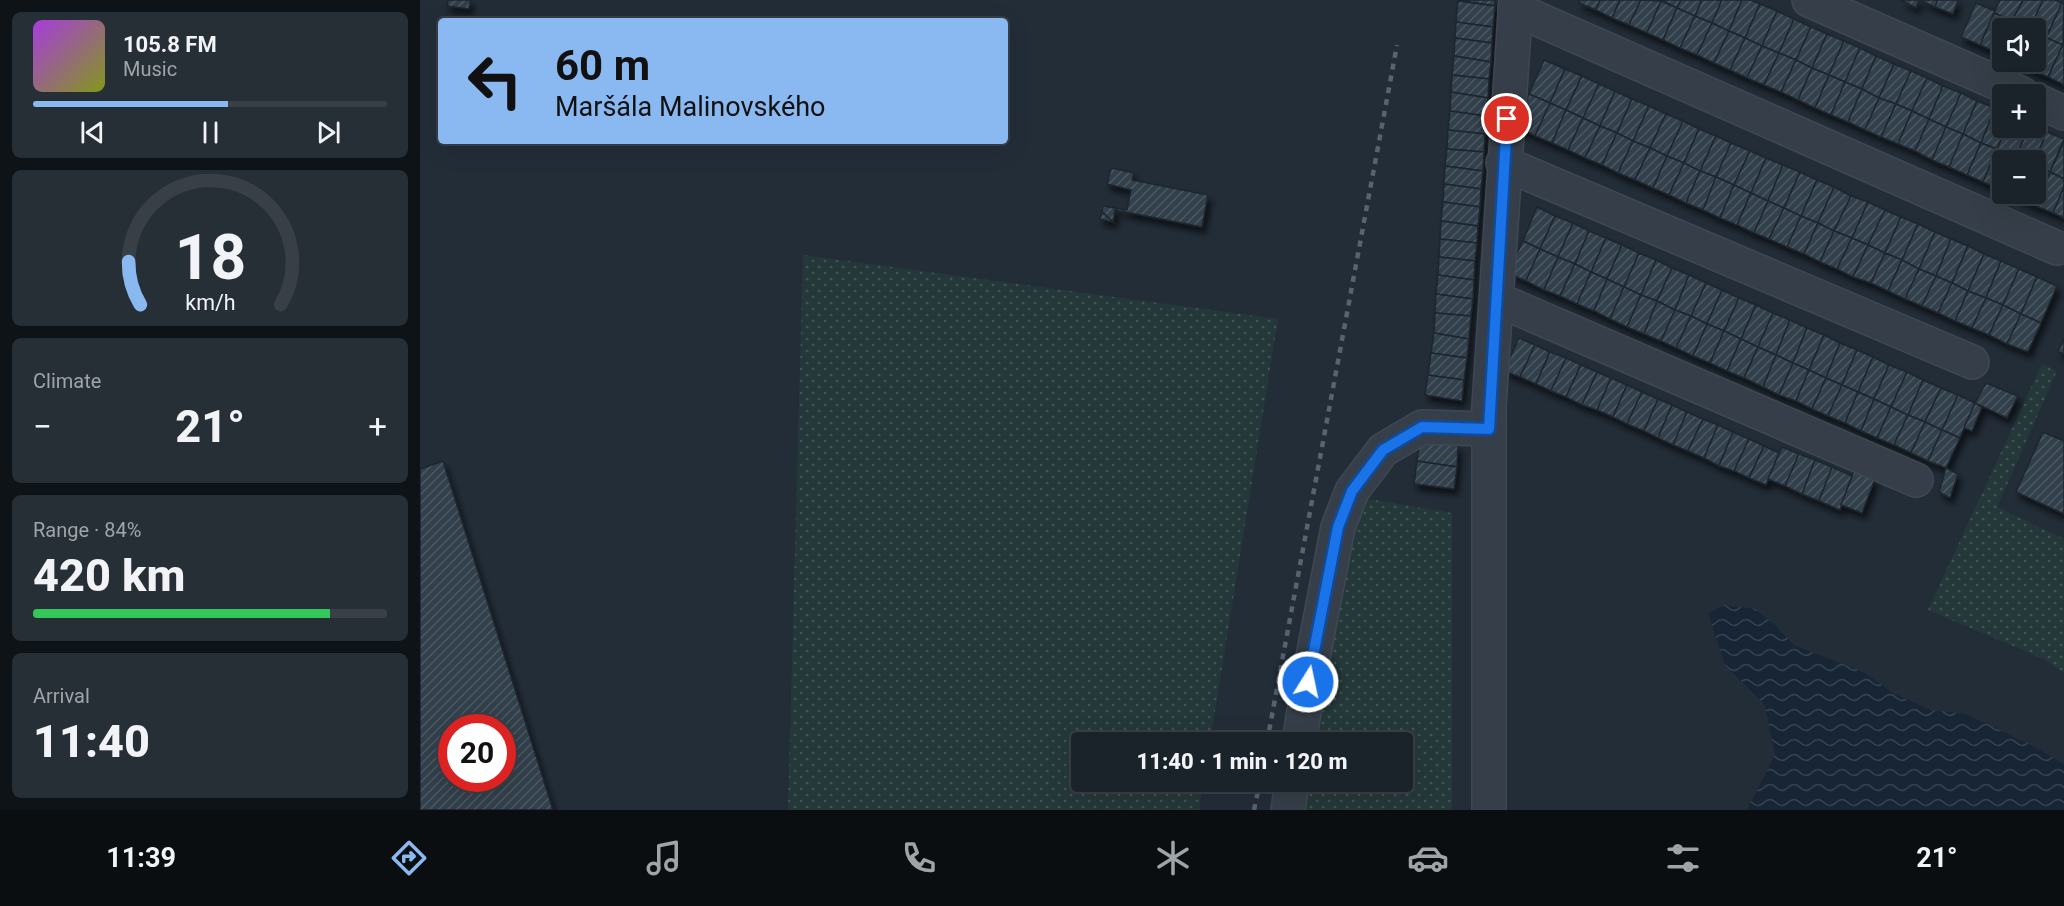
<!DOCTYPE html>
<html lang="en">
<head>
<meta charset="utf-8">
<style>
	body { margin:0; font-family:Roboto,sans-serif; background:#272f36; color:#f1f3f6; height:100vh; display:flex; flex-direction:column; font-size:22px; white-space:nowrap }
	* { box-sizing:border-box; margin:0 }
	p { font-size:20px; color:#9fa4a8 }
	.icon { flex:none; width:33px; height:33px; fill:none; stroke:currentColor; stroke-width:2; stroke-linecap:round; stroke-linejoin:round }
	.map { position:relative; flex:1; overflow:hidden }
	.drawer { display:flex; flex-direction:column; gap:12px; padding:12px; background:#0e1317; width:420px }
	.drawer>* { flex:none }
	.top-card { position:absolute; left:18px; top:18px; width:570px; height:126px; border-radius:6px; box-shadow:0 6px 24px #0002,0 0 0 2px #383f47; background:#8ab8f1; color:#111; overflow:hidden }
	.buttons { position:absolute; left:1572px; top:18px; display:grid; gap:12px }
	.buttons a { display:grid; place-items:center; width:54px; height:54px; border-radius:6px; background:#1a222a; box-shadow:0 6px 24px #0002,0 0 0 2px #383f47; font-size:30px }
	.speed { position:absolute; left:18px; top:714px; display:flex; gap:12px; font-size:30px; font-weight:700; text-align:center }
	.speed>* { display:grid; place-content:center; width:78px; height:78px; border-radius:50%; background:#1a222a; box-shadow:0 6px 24px #0002,0 0 0 2px #383f47; line-height:1 }
	.speed .limit { border:9px solid #d22; background:#fff; color:#111 }
	.pin { position:absolute; display:grid; place-items:center; width:51px; height:51px; color:#fff; margin:-26px; border:3px solid #fff; border-radius:50%; box-shadow:0 2px 6px #0007 }
	.me { position:absolute; width:66px; margin:-33px; rotate:10deg; stroke-linejoin:round; filter:drop-shadow(0 0 4px #0008) }
	.turn { display:flex; align-items:center; gap:21px; height:126px; padding:0 18px; font-size:27px }
	.turn .icon { width:78px; height:78px; stroke-width:2.5 }
	.turn b { display:block; font-size:42px; line-height:51px }
	.big { font-size:45px; font-weight:800; line-height:1.1 }
	.drawer .widget { flex:1; display:flex; flex-direction:column; justify-content:center; gap:9px; min-width:0; padding:0 21px; border-radius:9px; background:#272f36 }
	.drawer .dial { align-items:center; gap:0 }
	.dial svg { height:156px; overflow:visible; fill:none; stroke:#383f47; stroke-width:7; stroke-linecap:round; text-anchor:middle }
	.dial text { fill:#f1f3f6; stroke:none }
	.song { display:flex; align-items:center; gap:18px }
	.cover { width:72px; height:72px; border-radius:9px; background:linear-gradient(135deg,hsl(280 70% 55%),hsl(70 70% 35%)) }
	.played { height:6px; border-radius:3px; background:linear-gradient(90deg,#8ab8f1 55%,#383f47 55%) }
	.keys { display:flex; justify-content:space-around; direction:ltr }
	.heat { display:flex; justify-content:space-between; align-items:center; font-size:33px; direction:ltr }
	.charge { height:9px; border-radius:4px; background:linear-gradient(90deg,#34c759 84%,#383f47 0) }
	.trip { position:absolute; left:651px; top:732px; width:342px; height:60px; border-radius:6px; background:#1a222a; box-shadow:0 6px 24px #0002,0 0 0 2px #383f47; font-weight:800; line-height:60px; text-align:center }
	.dock { display:flex; height:96px; justify-content:space-around; align-items:center; background:#0a0e11; color:#9fa4a8 }
	.dock .icon { width:42px; height:42px }
	.dock .active { color:#8ab8f1 }
	.dock b { font-size:27px; color:#f1f3f6 }
	main { display:flex; flex:1; min-height:0 }
	.map>svg:first-child { display:block }
	.green { fill:url(#green-dots) }
	.water { fill:url(#water-waves) }
	.building { fill:url(#building-hatch); stroke:#1e262f; stroke-width:1.5; fill-rule:evenodd; filter:url(#shadow) }
	.lines { fill:none; stroke-linecap:round; stroke-linejoin:round }
	.minor-casing { stroke:#3f4852; stroke-width:36 }
	.minor { stroke:#363f49; stroke-width:33 }
	.rail { stroke:#586370; stroke-width:4.5; stroke-dasharray:6 6; stroke-linecap:butt }
	.route-casing { stroke:#114b97; stroke-width:15 }
	.route { stroke:#1a73e8; stroke-width:10 }
</style>
</head>
<body>
<main>
<section class="drawer">
<div class="widget">
<div class="song"><i class="cover"></i><div><b>105.8 FM</b><p>Music</p></div></div>
<div class="played"></div>
<div class="keys"><svg class="icon" aria-label="previous" viewBox="0 0 24 24"><path d="M18 5L8 12l10 7zM5 5v14"/></svg><svg class="icon" aria-label="pause" viewBox="0 0 24 24"><path d="M8 5v14M16 5v14"/></svg><svg class="icon" aria-label="next" viewBox="0 0 24 24"><path d="M6 5l10 7-10 7zM19 5v14"/></svg></div>
</div>
<div class="widget dial"><svg viewBox="0 0 100 80">
<path d="M14 69A42 42 0 1 1 86 69"/>
<path d="M14 69A42 42 0 0 1 8 47" stroke="#8ab8f1"/>
<text x="50" y="56" font-size="32" font-weight="700">18</text>
<text x="50" y="72" font-size="11">km/h</text>
</svg></div>
<div class="widget"><p>Climate</p>
<div class="heat"><a>−</a><b class="big">21°</b><a>+</a></div>
</div>
<div class="widget"><p>Range · 84%</p><b class="big">420 km</b><div class="charge"></div></div>
<div class="widget"><p>Arrival</p><b class="big">11:40</b></div>
</section>
<div class="map">
<svg width="1644" height="810" viewBox="0 0 1644 810">
	<defs>
		<pattern id="green-dots" width="8" height="8" patternUnits="userSpaceOnUse" patternTransform="scale(1.5)"><rect width="8" height="8" fill="#253839"/><path d="M2 2h.1M6 6h.1" fill="none" stroke="#425354" stroke-width="1.8" stroke-linecap="round"/></pattern>
		<pattern id="water-waves" width="16" height="10" patternUnits="userSpaceOnUse" patternTransform="scale(1.5)"><rect width="16" height="10" fill="#172535"/><path d="M0 5q4-4 8 0t8 0" fill="none" stroke="#364351"/></pattern>
		<pattern id="building-hatch" width="6" height="6" patternUnits="userSpaceOnUse" patternTransform="scale(1.5)"><rect width="6" height="6" fill="#323f4c"/><path d="M-1 1l2-2M0 6l6-6M5 7l2-2" fill="none" stroke="#4d5964"/></pattern>
		<filter id="shadow"><feDropShadow dx="3.5" dy="6" stdDeviation="3" flood-color="#0009"/></filter>
	</defs>
	<rect width="100%" height="100%" fill="#232d38"/>
	<g class="green">
		<polygon points="383,255 858,319 790,742 662,742 662,782 783,782 779,810 368,810"/>
		<polygon points="1622,364 1637,371 1577,507 1644,539 1644,673 1624,659 1508,610"/>
		<polygon points="937,497 1032,513 1032,810 880,810 885,782 982,782 982,742 892,742"/>
	</g>
	<polygon class="water" points="1304,605 1335,609 1355,625 1374,645 1445,673 1473,693 1511,710 1546,714 1619,749 1644,764 1644,810 1327,810 1355,755 1345,705 1305,665 1288,613"/>
	<g class="building">
		<polygon points="28,0 51,0 49,9 27,6"/>
		<polygon points="1038,0 1075,0 1075,6"/>
		<polygon points="1160,0 1180,0 1176,10 1159,3"/>
		<polygon points="1180,0 1200,0 1192,18 1176,10"/>
		<polygon points="1200,0 1221,0 1209,25 1192,18"/>
		<polygon points="1221,0 1241,1 1227,33 1209,25"/>
		<polygon points="1241,0 1261,0 1257,8"/>
		<polygon points="1261,0 1282,0 1275,16 1257,8"/>
		<polygon points="1282,0 1302,0 1292,23 1275,16"/>
		<polygon points="1302,0 1322,0 1309,31 1292,23"/>
		<polygon points="1322,0 1331,0 1340,4 1325,38 1309,31"/>
		<polygon points="1481,0 1499,0 1496,8"/>
		<polygon points="1499,0 1518,0 1515,7"/>
		<polygon points="1518,0 1538,0 1533,14 1515,7"/>
		<polygon points="1580,0 1603,0 1592,21 1574,13"/>
		<polygon points="1603,0 1623,0 1610,28 1592,21"/>
		<polygon points="1623,0 1635,0 1642,3 1626,38 1616,32 1616,28 1610,28"/>
		<polygon points="1038,1 1075,6 1073,27 1036,22"/>
		<polygon points="1241,1 1257,8 1243,40 1227,33"/>
		<polygon points="1556,3 1575,11 1560,45 1541,37"/>
		<polygon points="1642,3 1644,4 1643,45 1626,38"/>
		<polygon points="1340,4 1357,11 1342,46 1325,38"/>
		<polygon points="1257,8 1275,16 1260,48 1243,40"/>
		<polygon points="1357,11 1374,19 1359,53 1342,46"/>
		<polygon points="1574,13 1592,21 1589,28 1582,28 1582,43 1578,53 1560,45"/>
		<polygon points="1275,16 1292,23 1277,55 1260,48"/>
		<polygon points="1374,19 1391,27 1376,60 1359,53"/>
		<polygon points="1592,21 1608,28 1589,28"/>
		<polygon points="1036,22 1073,27 1072,43 1035,38"/>
		<polygon points="1292,23 1309,31 1294,63 1277,55"/>
		<polygon points="1391,27 1407,34 1392,68 1376,60"/>
		<polygon points="1309,31 1325,38 1310,70 1294,63"/>
		<polygon points="1616,32 1625,37 1616,59"/>
		<polygon points="1407,34 1424,41 1409,75 1392,68"/>
		<polygon points="1625,37 1643,45 1628,77 1611,70"/>
		<polygon points="1035,38 1072,43 1071,62 1034,56"/>
		<polygon points="1325,38 1342,46 1327,78 1310,70"/>
		<polygon points="1424,41 1440,48 1425,82 1409,75"/>
		<polygon points="1643,45 1644,46 1644,85 1628,77"/>
		<polygon points="1342,46 1359,53 1344,85 1327,78"/>
		<polygon points="1440,48 1456,56 1442,89 1425,82"/>
		<polygon points="1359,53 1376,60 1361,92 1344,85"/>
		<polygon points="1034,56 1071,62 1069,79 1032,75"/>
		<polygon points="1456,56 1474,64 1459,98 1442,89"/>
		<polygon points="1124,60 1145,69 1130,103 1109,94"/>
		<polygon points="1376,60 1392,68 1378,100 1361,92"/>
		<polygon points="1595,62 1615,62 1611,70"/>
		<polygon points="1474,64 1491,71 1476,104 1459,98"/>
		<polygon points="1392,68 1409,75 1395,108 1378,100"/>
		<polygon points="1145,69 1162,76 1146,110 1130,103"/>
		<polygon points="1491,71 1507,78 1492,111 1476,104"/>
		<polygon points="1032,75 1069,79 1068,98 1031,92"/>
		<polygon points="1409,75 1425,82 1411,115 1395,108"/>
		<polygon points="1162,76 1179,84 1163,118 1146,110"/>
		<polygon points="1507,78 1523,86 1509,119 1492,111"/>
		<polygon points="1425,82 1442,89 1428,122 1411,115"/>
		<polygon points="1179,84 1195,91 1180,126 1163,118"/>
		<polygon points="1523,86 1541,93 1526,127 1509,119"/>
		<polygon points="1442,89 1459,98 1445,130 1428,122"/>
		<polygon points="1195,91 1212,99 1197,133 1180,126"/>
		<polygon points="1031,92 1068,98 1066,116 1030,111"/>
		<polygon points="1541,93 1557,101 1543,134 1526,127"/>
		<polygon points="1109,94 1130,103 1115,136 1097,127"/>
		<polygon points="1459,98 1476,104 1461,137 1445,130"/>
		<polygon points="1212,99 1229,106 1213,141 1197,133"/>
		<polygon points="1557,101 1575,108 1561,143 1543,134"/>
		<polygon points="1130,103 1146,110 1132,143 1115,136"/>
		<polygon points="1476,104 1492,111 1478,144 1461,137"/>
		<polygon points="1229,106 1246,114 1230,148 1213,141"/>
		<polygon points="1575,108 1582,112 1582,128 1586,128 1577,149 1561,143"/>
		<polygon points="1146,110 1163,118 1148,150 1132,143"/>
		<polygon points="1030,111 1066,116 1065,134 1028,130"/>
		<polygon points="1492,111 1509,119 1495,151 1478,144"/>
		<polygon points="1246,114 1263,121 1247,156 1230,148"/>
		<polygon points="1163,118 1180,126 1165,158 1148,150"/>
		<polygon points="1509,119 1526,127 1512,160 1495,151"/>
		<polygon points="1263,121 1279,129 1264,163 1247,156"/>
		<polygon points="1180,126 1197,133 1182,165 1165,158"/>
		<polygon points="1616,126 1627,132 1615,160 1603,160 1595,157 1609,128"/>
		<polygon points="1526,127 1543,134 1529,167 1512,160"/>
		<polygon points="1586,128 1609,128 1595,157 1577,149"/>
		<polygon points="1279,129 1296,136 1280,171 1264,163"/>
		<polygon points="1028,130 1065,134 1064,152 1027,149"/>
		<polygon points="1627,132 1644,139 1630,172 1616,166 1615,160"/>
		<polygon points="1197,133 1213,141 1198,173 1182,165"/>
		<polygon points="1543,134 1561,143 1547,175 1529,167"/>
		<polygon points="1296,136 1311,143 1296,177 1280,171"/>
		<polygon points="1213,141 1230,148 1215,180 1198,173"/>
		<polygon points="1644,142 1644,179 1630,172"/>
		<polygon points="1311,143 1330,151 1314,185 1296,177"/>
		<polygon points="1561,143 1577,149 1563,182 1547,175"/>
		<polygon points="1230,148 1247,156 1233,188 1215,180"/>
		<polygon points="1027,149 1064,152 1063,171 1025,166"/>
		<polygon points="1577,149 1595,157 1594,160 1582,160 1582,185 1580,189 1563,182"/>
		<polygon points="1330,151 1346,158 1331,193 1314,185"/>
		<polygon points="1247,156 1264,163 1249,195 1233,188"/>
		<polygon points="1346,158 1363,165 1348,201 1331,193"/>
		<polygon points="1264,163 1280,171 1266,203 1249,195"/>
		<polygon points="1363,165 1380,172 1364,208 1348,201"/>
		<polygon points="1025,166 1063,171 1061,189 1024,184"/>
		<polygon points="1616,166 1630,172 1616,206 1598,198 1600,194 1616,194"/>
		<polygon points="691,168 714,173 712,180 788,195 782,227 695,210 693,222 682,212 683,206 707,210 711,190 687,184"/>
		<polygon points="1280,171 1296,177 1283,210 1266,203"/>
		<polygon points="1380,172 1397,180 1381,216 1364,208"/>
		<polygon points="1630,172 1644,179 1644,187 1633,213 1616,206"/>
		<polygon points="1296,177 1314,185 1300,218 1283,210"/>
		<polygon points="1397,180 1414,187 1398,223 1381,216"/>
		<polygon points="1024,184 1061,189 1060,207 1023,202"/>
		<polygon points="1314,185 1331,193 1317,225 1300,218"/>
		<polygon points="1414,187 1431,196 1414,231 1398,223"/>
		<polygon points="1644,187 1644,218 1633,213"/>
		<polygon points="1331,193 1348,201 1334,233 1317,225"/>
		<polygon points="1431,196 1448,202 1432,238 1414,231"/>
		<polygon points="1348,201 1364,208 1349,239 1334,233"/>
		<polygon points="1023,202 1060,207 1058,226 1021,221"/>
		<polygon points="1448,202 1465,210 1448,245 1432,238"/>
		<polygon points="1117,207 1135,216 1120,249 1103,241"/>
		<polygon points="1364,208 1381,216 1367,247 1349,239"/>
		<polygon points="1465,210 1481,217 1465,253 1448,245"/>
		<polygon points="682,212 693,222 680,219"/>
		<polygon points="1135,216 1153,223 1138,257 1120,249"/>
		<polygon points="1381,216 1398,223 1384,254 1367,247"/>
		<polygon points="1481,217 1498,224 1482,260 1465,253"/>
		<polygon points="1021,221 1058,226 1057,243 1020,239"/>
		<polygon points="1153,223 1169,231 1155,264 1138,257"/>
		<polygon points="1398,223 1414,231 1400,262 1384,254"/>
		<polygon points="1498,224 1515,232 1499,269 1482,260"/>
		<polygon points="1169,231 1186,238 1171,272 1155,264"/>
		<polygon points="1414,231 1432,238 1417,269 1400,262"/>
		<polygon points="1515,232 1531,239 1516,276 1499,269"/>
		<polygon points="1186,238 1202,245 1187,279 1171,272"/>
		<polygon points="1432,238 1448,245 1433,277 1417,269"/>
		<polygon points="1020,239 1057,243 1055,261 1019,257"/>
		<polygon points="1531,239 1548,246 1532,283 1516,276"/>
		<polygon points="1103,241 1120,249 1106,281 1092,275 1094,259"/>
		<polygon points="1202,245 1219,253 1204,287 1187,279"/>
		<polygon points="1448,245 1465,253 1451,283 1433,277"/>
		<polygon points="1548,246 1564,254 1548,291 1532,283"/>
		<polygon points="1120,249 1138,257 1124,290 1106,281"/>
		<polygon points="1219,253 1236,260 1221,295 1204,287"/>
		<polygon points="1465,253 1482,260 1468,291 1451,283"/>
		<polygon points="1564,254 1581,261 1566,298 1548,291"/>
		<polygon points="1019,257 1055,261 1054,280 1018,275"/>
		<polygon points="1138,257 1155,264 1140,296 1124,290"/>
		<polygon points="1236,260 1252,268 1237,301 1221,295"/>
		<polygon points="1482,260 1499,269 1485,299 1468,291"/>
		<polygon points="1581,261 1599,269 1583,305 1566,298"/>
		<polygon points="1155,264 1171,272 1157,304 1140,296"/>
		<polygon points="1252,268 1269,275 1255,310 1237,301"/>
		<polygon points="1499,269 1516,276 1502,306 1485,299"/>
		<polygon points="1599,269 1617,277 1601,314 1583,305"/>
		<polygon points="1171,272 1187,279 1174,311 1157,304"/>
		<polygon points="1018,275 1054,280 1053,299 1016,294"/>
		<polygon points="1269,275 1286,283 1271,316 1255,310"/>
		<polygon points="1516,276 1532,283 1518,313 1502,306"/>
		<polygon points="1617,277 1637,286 1621,323 1601,314"/>
		<polygon points="1187,279 1204,287 1190,319 1174,311"/>
		<polygon points="1286,283 1302,290 1287,324 1271,316"/>
		<polygon points="1532,283 1548,291 1535,321 1518,313"/>
		<polygon points="1204,287 1221,295 1207,327 1190,319"/>
		<polygon points="1302,290 1319,298 1304,331 1287,324"/>
		<polygon points="1548,291 1566,298 1552,328 1535,321"/>
		<polygon points="1016,294 1053,299 1051,316 1015,313"/>
		<polygon points="1221,295 1237,301 1224,334 1207,327"/>
		<polygon points="1319,298 1336,305 1321,339 1304,331"/>
		<polygon points="1566,298 1583,305 1569,335 1552,328"/>
		<polygon points="1237,301 1255,310 1241,341 1224,334"/>
		<polygon points="1336,305 1353,313 1338,347 1321,339"/>
		<polygon points="1583,305 1601,314 1587,344 1569,335"/>
		<polygon points="1255,310 1271,316 1256,348 1241,341"/>
		<polygon points="1015,313 1051,316 1049,339 1014,333"/>
		<polygon points="1353,313 1370,320 1356,355 1338,347"/>
		<polygon points="1601,314 1621,323 1608,352 1587,344"/>
		<polygon points="1271,316 1287,324 1273,356 1256,348"/>
		<polygon points="1370,320 1387,328 1373,363 1356,355"/>
		<polygon points="1287,324 1304,331 1290,363 1273,356"/>
		<polygon points="1387,328 1404,335 1389,370 1373,363"/>
		<polygon points="1304,331 1321,339 1307,371 1290,363"/>
		<polygon points="1014,333 1049,339 1047,358 1011,353"/>
		<polygon points="1404,335 1420,343 1406,378 1389,370"/>
		<polygon points="1099,338 1115,345 1100,377 1084,371"/>
		<polygon points="1321,339 1338,347 1324,378 1307,371"/>
		<polygon points="1644,339 1644,354 1638,352"/>
		<polygon points="1420,343 1437,350 1422,385 1406,378"/>
		<polygon points="1115,345 1130,352 1116,384 1100,377"/>
		<polygon points="1338,347 1356,355 1343,387 1324,378"/>
		<polygon points="1437,350 1453,357 1438,392 1422,385"/>
		<polygon points="1130,352 1146,358 1131,391 1116,384"/>
		<polygon points="1011,353 1047,358 1044,380 1008,375"/>
		<polygon points="1356,355 1373,363 1359,395 1343,387"/>
		<polygon points="1453,357 1469,365 1454,399 1438,392"/>
		<polygon points="1146,358 1161,365 1146,397 1131,391"/>
		<polygon points="1373,363 1389,370 1376,401 1359,395"/>
		<polygon points="1161,365 1177,372 1162,405 1146,397"/>
		<polygon points="1469,365 1487,372 1471,407 1454,399"/>
		<polygon points="1389,370 1406,378 1392,409 1376,401"/>
		<polygon points="1177,372 1191,378 1177,410 1162,405"/>
		<polygon points="1487,372 1503,380 1488,415 1471,407"/>
		<polygon points="1008,375 1044,380 1042,401 1005,395"/>
		<polygon points="1191,378 1207,385 1193,417 1177,410"/>
		<polygon points="1406,378 1422,385 1408,416 1392,409"/>
		<polygon points="1503,380 1521,388 1505,422 1488,415"/>
		<polygon points="1566,383 1598,396 1587,418 1555,403"/>
		<polygon points="1207,385 1222,392 1207,424 1193,417"/>
		<polygon points="1422,385 1438,392 1425,423 1408,416"/>
		<polygon points="1521,388 1538,395 1522,430 1505,422"/>
		<polygon points="1222,392 1238,399 1224,431 1207,424"/>
		<polygon points="1438,392 1454,399 1441,431 1425,423"/>
		<polygon points="1538,395 1555,403 1540,438 1522,430"/>
		<polygon points="1238,399 1252,405 1238,438 1224,431"/>
		<polygon points="1454,399 1471,407 1457,438 1441,431"/>
		<polygon points="1555,403 1562,407 1552,431 1544,428"/>
		<polygon points="1252,405 1267,412 1253,445 1238,438"/>
		<polygon points="1471,407 1488,415 1474,445 1457,438"/>
		<polygon points="1267,412 1283,419 1268,451 1253,445"/>
		<polygon points="1488,415 1505,422 1491,453 1474,445"/>
		<polygon points="1283,419 1298,425 1284,458 1268,451"/>
		<polygon points="1505,422 1522,430 1508,461 1491,453"/>
		<polygon points="1298,425 1313,432 1299,466 1284,458"/>
		<polygon points="1522,430 1540,438 1526,468 1508,461"/>
		<polygon points="1313,432 1329,439 1314,471 1299,466"/>
		<polygon points="1623,432 1644,441 1644,514 1596,492"/>
		<polygon points="1000,439 1038,446 1037,467 997,461"/>
		<polygon points="1329,439 1344,446 1329,478 1314,471"/>
		<polygon points="1344,446 1359,453 1346,485 1329,478"/>
		<polygon points="1362,447 1379,454 1365,486 1348,479"/>
		<polygon points="1379,454 1395,460 1382,494 1365,486"/>
		<polygon points="1395,460 1412,467 1399,501 1382,494"/>
		<path d="M23,461L133,810H0V469ZM32,728H82V778H32Z"/>
		<polygon points="997,461 1037,467 1034,489 994,484"/>
		<polygon points="1412,467 1432,476 1420,510 1399,501"/>
		<polygon points="1526,468 1538,474 1530,498 1519,492"/>
		<polygon points="1434,471 1455,479 1442,513 1421,505"/>
	</g>
	<g class="lines">
		<g class="minor-casing">
			<g id="minor">
				<polyline points="1389,0 1602,94"/>
				<polyline points="1095,9 1637,248"/>
				<polyline points="1616,100 1644,113"/>
				<polyline points="1083,163 1552,362"/>
				<polyline points="1076,299 1496,480"/>
				<polyline points="879,742 892,662 918,527 932,491 963,450 1002,427 1069,429"/>
				<polyline points="868,810 872,782"/>
				<polyline points="1069,810 1069,406 1096,0"/>
			</g>
		</g>
		<use href="#minor" class="minor"/>
		<g class="rail">
			<polyline points="847,742 977,45"/>
			<polyline points="834,810 840,782"/>
		</g>
	</g>
	<g class="lines">
		<g class="route-casing">
			<polyline id="route" points="888,682 918,527 932,491 963,450 1002,427 1069,429 1087,119"/>
		</g>
		<use href="#route" class="route"/>
	</g>
</svg>
<div class="buttons">
<a><svg class="icon" aria-label="sound" viewBox="0 0 24 24"><path d="M4 9h4l5-4v14l-5-4H4zM17 9q2 3 0 6"/></svg></a>
<a>+</a>
<a>−</a>
</div>
<div class="speed"><div class="limit">20</div></div>
<div class="pin" style="left:1087px;top:119px;background:#d93025"><svg class="icon" aria-label="arrive" viewBox="0 0 24 24"><path d="M6 21V4h12l-3 4 3 4H6"/></svg></div>
<svg class="me" style="left:888px;top:682px" viewBox="-20 -20 40 40"><circle r="17" fill="#1a73e8" stroke="#fff" stroke-width="3"/><path d="M0-11L8 9 0 5-8 9z" fill="#fff"/></svg>
<div class="trip">11:40 · 1 min · 120 m</div>
<div class="top-card">
<div class="turn"><svg class="icon" aria-label="left" viewBox="0 0 24 24"><path d="M17 20v-9H6M10 6l-5 5 5 5"/></svg><div><b>60 m</b>Maršála Malinovského</div></div>
</div>
</div>
</main>
<nav class="dock">
<b>11:39</b>
<svg class="icon active" aria-label="directions" viewBox="0 0 24 24"><path d="M12 3l9 9-9 9-9-9zM9 14v-3h6M13 9l2 2-2 2"/></svg>
<svg class="icon" aria-label="music" viewBox="0 0 24 24"><path d="M9 18V5l10-2v13"/><circle cx="6" cy="18" r="3"/><circle cx="16" cy="16" r="3"/></svg>
<svg class="icon" aria-label="phone" viewBox="0 0 24 24"><path d="M5 4h4l2 5-3 2q2 4 5 5l2-3 5 2v4C11 20 4 13 5 4z"/></svg>
<svg class="icon" aria-label="climate" viewBox="0 0 24 24"><path d="M12 3v18M4 7l16 10M4 17L20 7"/></svg>
<svg class="icon" aria-label="car" viewBox="0 0 24 24"><path d="M5 17H2v-5l4-1 3-4h7l3 4 3 1v5h-3M9 17h6M6 11h13"/><circle cx="7" cy="17" r="2"/><circle cx="17" cy="17" r="2"/></svg>
<svg class="icon" aria-label="filters" viewBox="0 0 24 24"><path d="M4 7h16M4 17h16"/><circle cx="9" cy="7" r="2"/><circle cx="15" cy="17" r="2"/></svg>
<b>21°</b>
</nav>
</body>
</html>
